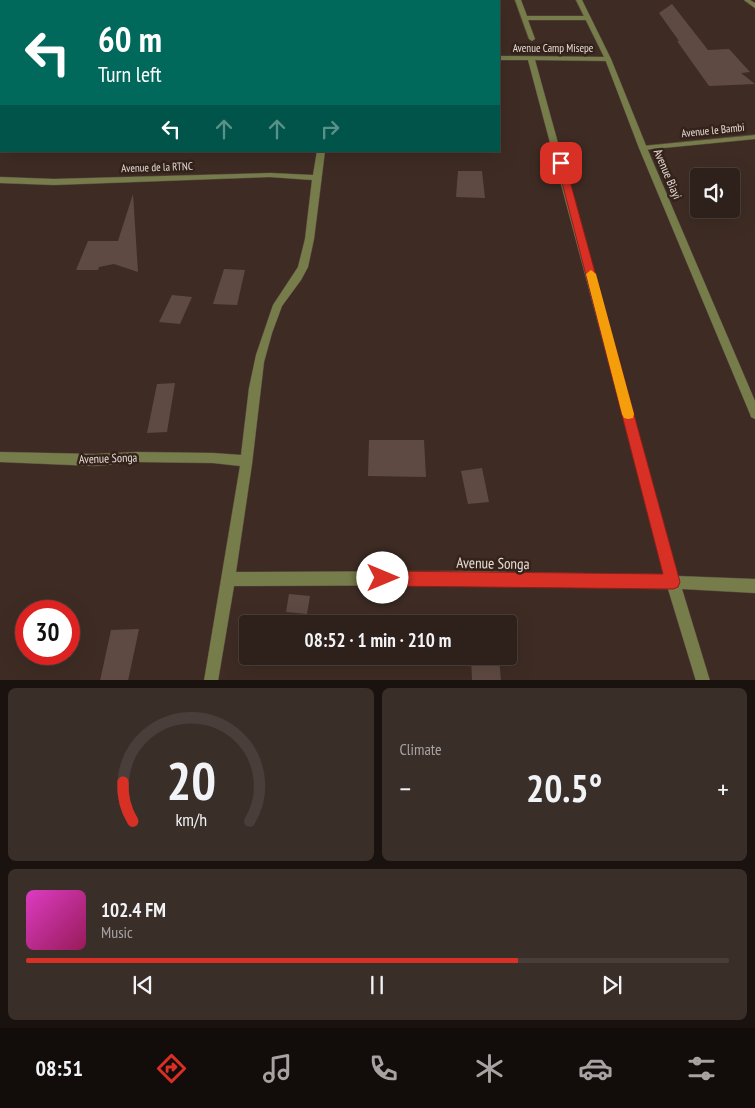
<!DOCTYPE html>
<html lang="en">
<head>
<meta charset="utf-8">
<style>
	body { margin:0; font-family:"PT Sans Narrow",sans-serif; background:#3a2e28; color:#f1f3f6; height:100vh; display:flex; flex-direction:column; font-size:19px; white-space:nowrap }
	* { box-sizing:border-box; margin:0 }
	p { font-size:16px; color:#a7a3a3 }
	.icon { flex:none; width:28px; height:28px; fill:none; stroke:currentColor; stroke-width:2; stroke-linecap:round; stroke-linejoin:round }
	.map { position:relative; height:680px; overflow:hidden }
	.sheet { display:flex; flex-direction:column; gap:8px; padding:8px; background:#19120f; flex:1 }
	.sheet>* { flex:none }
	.banner { position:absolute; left:0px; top:0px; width:500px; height:152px; box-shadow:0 5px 20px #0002,0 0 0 1px #493e3a; background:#00695c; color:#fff; overflow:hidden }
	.buttons { position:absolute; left:690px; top:168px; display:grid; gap:10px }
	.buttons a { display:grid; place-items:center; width:50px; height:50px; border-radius:5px; background:#2e211b; box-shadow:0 5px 20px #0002,0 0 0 1px #493e3a; font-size:25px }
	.speed { position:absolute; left:15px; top:600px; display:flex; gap:10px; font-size:25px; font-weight:700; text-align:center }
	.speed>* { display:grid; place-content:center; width:65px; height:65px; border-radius:50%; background:#2e211b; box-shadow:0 5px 20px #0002,0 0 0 1px #493e3a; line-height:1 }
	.speed .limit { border:8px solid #d22; background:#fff; color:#111 }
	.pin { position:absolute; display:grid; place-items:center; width:42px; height:42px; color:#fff; margin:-21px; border-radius:10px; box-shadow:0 2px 8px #0006 }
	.me { position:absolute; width:55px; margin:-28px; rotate:90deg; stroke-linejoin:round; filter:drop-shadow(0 0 4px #0008) }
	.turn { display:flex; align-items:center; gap:18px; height:105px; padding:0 15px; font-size:22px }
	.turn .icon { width:65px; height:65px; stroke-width:2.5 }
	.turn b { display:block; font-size:35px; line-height:42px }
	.lanes { display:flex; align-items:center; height:48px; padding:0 15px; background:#0003; justify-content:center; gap:25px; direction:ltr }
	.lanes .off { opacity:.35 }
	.big { font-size:38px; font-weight:700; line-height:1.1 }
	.sheet .card { flex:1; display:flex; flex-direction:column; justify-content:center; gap:8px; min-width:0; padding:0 18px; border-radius:8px; background:#3a2e28 }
	.sheet .dial { align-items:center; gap:0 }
	.dial svg { height:130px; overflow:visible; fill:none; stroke:#493e3a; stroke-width:7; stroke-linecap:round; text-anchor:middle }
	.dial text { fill:#f1f3f6; stroke:none }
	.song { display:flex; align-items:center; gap:15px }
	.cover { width:60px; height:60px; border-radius:8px; background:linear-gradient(135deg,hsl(310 70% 55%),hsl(330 70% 35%)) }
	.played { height:5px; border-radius:2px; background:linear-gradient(90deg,#d93025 70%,#493e3a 70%) }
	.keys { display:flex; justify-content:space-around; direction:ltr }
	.heat { display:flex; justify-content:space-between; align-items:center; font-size:28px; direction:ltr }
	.sheet .tiles { flex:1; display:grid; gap:8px; grid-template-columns:1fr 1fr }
	.card:last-child { grid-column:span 2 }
	.trip { position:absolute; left:239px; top:615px; width:278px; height:50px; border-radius:5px; background:#2e211b; box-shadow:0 5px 20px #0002,0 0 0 1px #493e3a; font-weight:700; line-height:50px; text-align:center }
	.dock { display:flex; height:80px; justify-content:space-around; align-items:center; background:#120d0b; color:#a7a3a3 }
	.dock .icon { width:35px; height:35px }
	.dock .active { color:#d93025 }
	.dock b { font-size:22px; color:#f1f3f6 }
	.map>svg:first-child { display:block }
	.building { fill:#5e4a42 }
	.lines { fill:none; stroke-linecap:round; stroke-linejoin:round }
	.minor-casing { stroke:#594841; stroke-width:1 }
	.tertiary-casing { stroke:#594841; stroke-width:1 }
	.minor { fill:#767c4a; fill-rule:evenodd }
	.tertiary { fill:#767c4a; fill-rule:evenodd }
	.route { fill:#d93025; stroke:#8d1f18 }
	.slow { fill:#f59e0b }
	.labels { text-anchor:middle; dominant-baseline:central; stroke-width:5; stroke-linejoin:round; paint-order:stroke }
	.far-street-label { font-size:11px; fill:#e8dcd7; stroke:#33231b }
	.street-label { font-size:12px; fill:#e8dcd7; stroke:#33231b }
	.near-street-label { font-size:15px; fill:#e8dcd7; stroke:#33231b }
</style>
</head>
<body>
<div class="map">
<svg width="755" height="681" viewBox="0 0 755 681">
	<rect width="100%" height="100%" fill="#3e2c24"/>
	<g class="building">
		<polygon points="672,4 708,50 729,49 750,72 741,73 755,84 709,86 677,41 679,41 659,13"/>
		<polygon points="458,171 482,171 485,198 456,197"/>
		<polygon points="133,194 138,272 114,264 99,267 98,270 76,270 88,241 118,241"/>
		<polygon points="224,269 245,270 237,305 213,304"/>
		<polygon points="172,295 192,297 180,324 159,322"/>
		<polygon points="175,383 167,432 147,433 157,384"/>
		<polygon points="369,440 424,440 426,477 368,476"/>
		<polygon points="482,468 489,502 468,504 461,471"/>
		<polygon points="289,594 310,596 307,614 286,612"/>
		<polygon points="139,629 128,681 100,681 111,630"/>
		<polygon points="471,656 499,656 501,681 472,681"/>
	</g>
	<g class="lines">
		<g class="minor-casing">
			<g id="minor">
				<rect x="314" y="0" width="6" height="1"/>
				<polygon points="515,0 521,0 527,16 588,16 591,18 588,20 528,20 535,39 532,41 529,39"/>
				<polygon points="744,0 750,0 755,3 755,8"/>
				<polygon points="499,56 608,57 611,59 608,61 535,60 678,576 755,579 755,593 682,589 710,681 696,681 668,589 460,585 234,586 218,681 204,681 240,466 213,463 137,462 95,466 0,462 0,452 95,454 137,452 213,453 241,455 249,388 256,355 273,305 298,267 305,239 312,180 270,177 54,185 0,183 0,177 54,179 270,173 313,175 317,151 325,151 314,239 308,267 301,280 282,306 272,333 264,362 252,464 236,572 460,571 665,575 528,60 499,60"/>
				<rect x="0" y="67" width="1" height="4"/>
				<polygon points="755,135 755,139 643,150 639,148 643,146"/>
			</g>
		</g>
		<g class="tertiary-casing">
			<polygon id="tertiary" points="576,0 582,0 611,59 647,148 755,401 755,419 751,417 750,414 639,148 605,59"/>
		</g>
		<use href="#minor" class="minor"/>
		<use href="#tertiary" class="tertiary"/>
	</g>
	<polygon class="route" points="561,160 565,163 680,582 678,587 673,589 383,586 378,584 376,578 378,573 383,571 663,574 557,163"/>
	<polygon class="slow" points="591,270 596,274 634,414 633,418 628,419 624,418 622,414 586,274"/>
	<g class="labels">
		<g class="far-street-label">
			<text x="553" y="48">Avenue Camp Misepe</text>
			<text transform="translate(713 130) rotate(-6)">Avenue le Bambi</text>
			<text transform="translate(157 167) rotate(-2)">Avenue de la RTNC</text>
		</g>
		<g class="street-label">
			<text transform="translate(668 174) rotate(67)">Avenue Biayi</text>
			<text transform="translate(108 458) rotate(-2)">Avenue Songa</text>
		</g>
		<g class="near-street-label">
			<text transform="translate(493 563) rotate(1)">Avenue Songa</text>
		</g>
	</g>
</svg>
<div class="buttons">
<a><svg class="icon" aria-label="sound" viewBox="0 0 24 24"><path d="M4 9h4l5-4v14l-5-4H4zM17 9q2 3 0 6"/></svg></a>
</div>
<div class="speed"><div class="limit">30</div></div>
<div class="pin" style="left:561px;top:163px;background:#d93025"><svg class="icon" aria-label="arrive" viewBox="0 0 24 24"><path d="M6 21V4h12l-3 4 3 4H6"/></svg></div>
<svg class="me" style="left:383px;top:578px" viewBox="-20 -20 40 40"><circle r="19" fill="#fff"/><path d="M0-13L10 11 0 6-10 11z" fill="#d93025"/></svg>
<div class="trip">08:52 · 1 min · 210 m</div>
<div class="banner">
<div class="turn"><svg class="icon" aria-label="left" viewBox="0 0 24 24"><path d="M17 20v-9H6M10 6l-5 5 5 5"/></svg><div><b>60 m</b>Turn left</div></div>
<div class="lanes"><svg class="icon" aria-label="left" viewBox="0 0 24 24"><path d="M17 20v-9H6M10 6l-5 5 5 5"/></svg><svg class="icon off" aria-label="ahead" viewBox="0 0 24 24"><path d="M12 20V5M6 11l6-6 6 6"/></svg><svg class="icon off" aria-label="ahead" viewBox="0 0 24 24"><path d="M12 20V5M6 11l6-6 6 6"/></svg><svg class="icon off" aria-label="right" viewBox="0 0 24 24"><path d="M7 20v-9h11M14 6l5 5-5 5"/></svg></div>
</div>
</div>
<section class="sheet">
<div class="tiles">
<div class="card dial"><svg viewBox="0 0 100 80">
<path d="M14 69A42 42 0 1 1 86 69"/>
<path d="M14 69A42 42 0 0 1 8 45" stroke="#d93025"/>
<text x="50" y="56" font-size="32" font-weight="700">20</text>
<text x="50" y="72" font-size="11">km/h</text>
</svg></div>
<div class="card"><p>Climate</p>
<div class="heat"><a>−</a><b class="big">20.5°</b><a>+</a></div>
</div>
<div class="card">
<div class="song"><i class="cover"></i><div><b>102.4 FM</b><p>Music</p></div></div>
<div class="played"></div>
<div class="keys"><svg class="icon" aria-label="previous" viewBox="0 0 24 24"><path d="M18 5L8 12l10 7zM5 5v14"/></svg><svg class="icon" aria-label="pause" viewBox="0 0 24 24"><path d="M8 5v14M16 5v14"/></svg><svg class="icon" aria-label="next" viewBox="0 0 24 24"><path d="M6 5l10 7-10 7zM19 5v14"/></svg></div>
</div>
</div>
</section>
<nav class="dock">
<b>08:51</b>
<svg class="icon active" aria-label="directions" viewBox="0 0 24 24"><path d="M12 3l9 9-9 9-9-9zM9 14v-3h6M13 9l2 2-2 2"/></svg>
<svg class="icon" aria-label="music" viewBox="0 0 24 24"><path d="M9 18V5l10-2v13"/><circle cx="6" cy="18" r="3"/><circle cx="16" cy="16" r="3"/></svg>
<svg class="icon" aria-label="phone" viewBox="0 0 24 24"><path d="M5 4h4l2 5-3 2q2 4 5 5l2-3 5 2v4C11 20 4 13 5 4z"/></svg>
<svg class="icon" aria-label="climate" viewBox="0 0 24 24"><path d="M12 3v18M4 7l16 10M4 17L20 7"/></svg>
<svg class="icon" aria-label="car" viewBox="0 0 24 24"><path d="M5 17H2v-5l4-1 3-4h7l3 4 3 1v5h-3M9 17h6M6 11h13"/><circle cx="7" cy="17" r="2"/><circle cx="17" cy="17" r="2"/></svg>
<svg class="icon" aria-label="filters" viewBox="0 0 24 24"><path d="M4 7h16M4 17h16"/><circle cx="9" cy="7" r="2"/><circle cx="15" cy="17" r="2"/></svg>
</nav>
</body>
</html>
